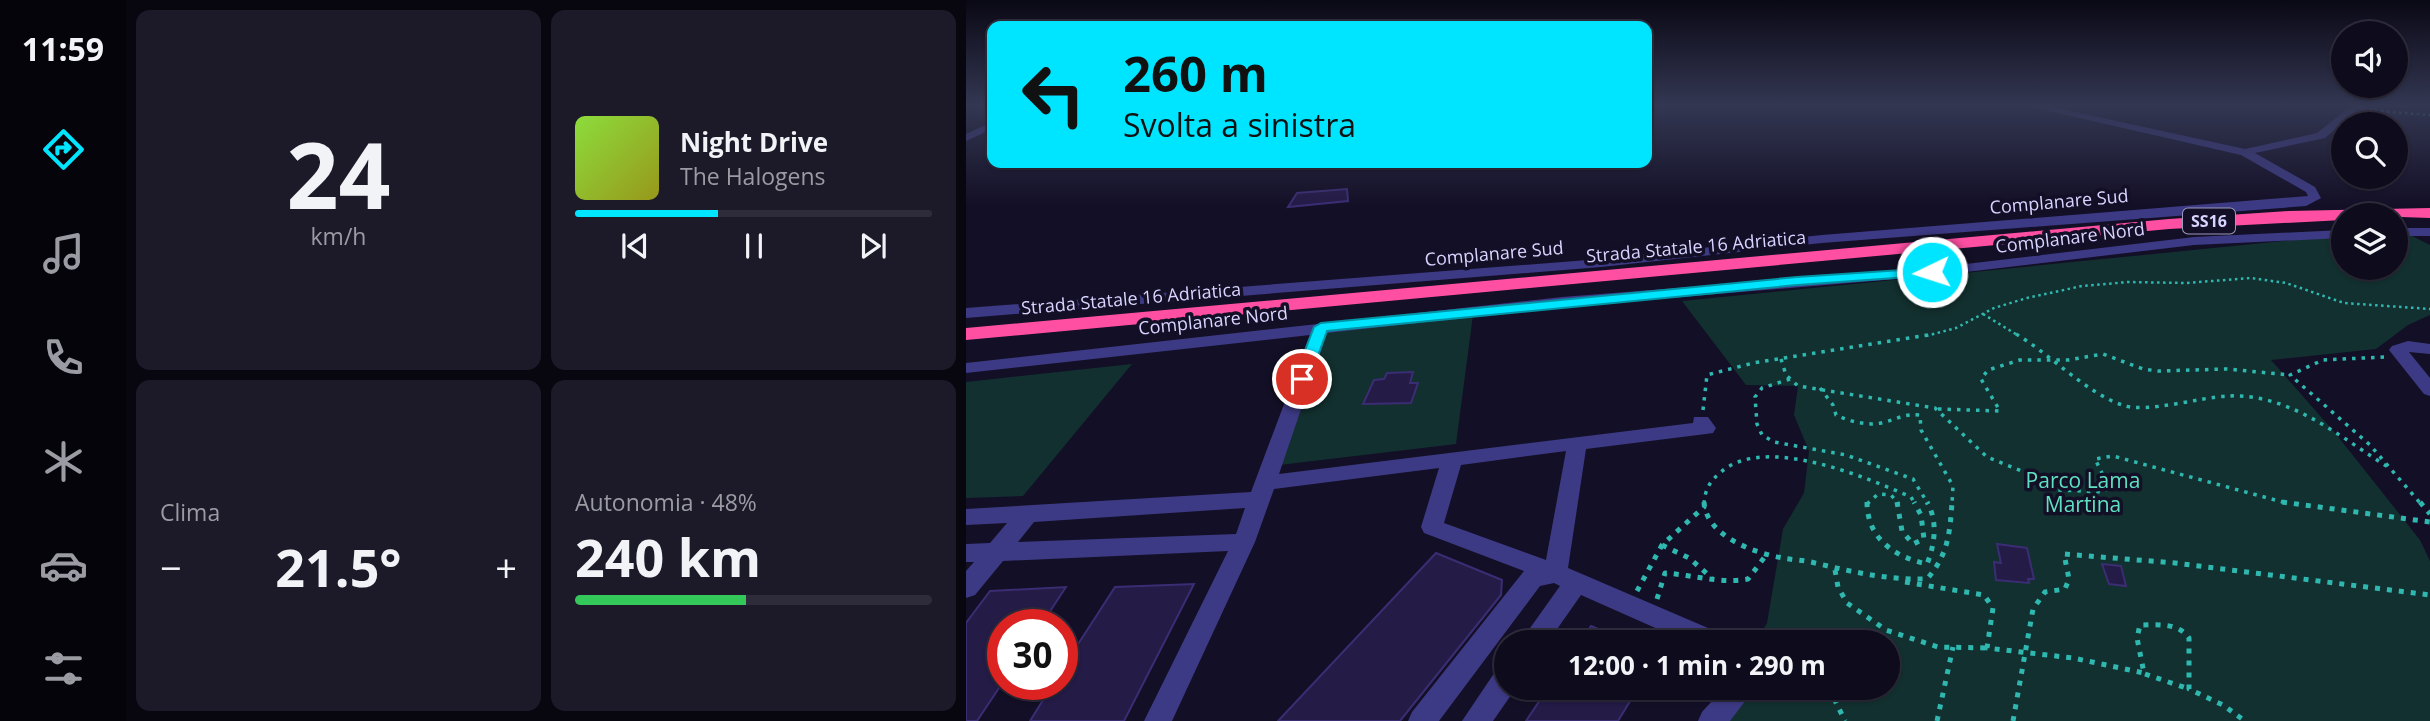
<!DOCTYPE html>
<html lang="it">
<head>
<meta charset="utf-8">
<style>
	body { margin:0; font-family:"Open Sans",sans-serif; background:#1c1929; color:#f1f3f6; height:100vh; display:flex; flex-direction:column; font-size:26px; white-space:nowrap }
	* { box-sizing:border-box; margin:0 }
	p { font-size:23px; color:#9b9ba3 }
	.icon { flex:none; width:38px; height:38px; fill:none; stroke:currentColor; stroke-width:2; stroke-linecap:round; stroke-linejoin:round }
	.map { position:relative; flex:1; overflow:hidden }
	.sheet { display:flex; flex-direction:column; gap:10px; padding:10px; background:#08060f; width:840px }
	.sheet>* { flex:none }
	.top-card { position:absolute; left:21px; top:21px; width:665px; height:147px; border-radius:14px; box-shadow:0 2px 5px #0004,0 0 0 2px #2e2b3b; background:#00e5ff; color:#111; overflow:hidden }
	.controls { position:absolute; left:1365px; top:21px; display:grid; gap:14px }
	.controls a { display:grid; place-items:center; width:77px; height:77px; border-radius:50%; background:#0e0b1c; box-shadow:0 2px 5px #0004,0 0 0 2px #2e2b3b; font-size:35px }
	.speed { position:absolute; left:21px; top:609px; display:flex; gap:14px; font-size:35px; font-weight:700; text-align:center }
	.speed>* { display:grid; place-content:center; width:91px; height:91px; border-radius:50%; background:#0e0b1c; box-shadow:0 2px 5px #0004,0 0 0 2px #2e2b3b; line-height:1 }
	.speed .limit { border:10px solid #d22; background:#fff; color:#111 }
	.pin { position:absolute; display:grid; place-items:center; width:60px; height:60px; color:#fff; margin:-30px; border:4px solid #fff; border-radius:50%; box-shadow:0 2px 7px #0007 }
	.me { position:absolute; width:77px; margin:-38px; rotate:266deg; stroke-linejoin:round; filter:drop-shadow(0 0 5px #0008) }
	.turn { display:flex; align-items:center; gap:24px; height:147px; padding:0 21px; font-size:32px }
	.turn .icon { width:91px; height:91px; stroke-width:2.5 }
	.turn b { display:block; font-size:49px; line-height:60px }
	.big { font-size:52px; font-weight:700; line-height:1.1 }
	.sheet .card { flex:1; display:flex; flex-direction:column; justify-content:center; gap:10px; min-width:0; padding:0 24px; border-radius:14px; background:#1c1929 }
	.sheet .dial { align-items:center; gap:0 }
	.dial b { font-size:91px; line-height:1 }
	.song { display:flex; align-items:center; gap:21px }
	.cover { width:84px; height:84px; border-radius:10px; background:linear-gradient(135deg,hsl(90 70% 55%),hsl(60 70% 35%)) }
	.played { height:7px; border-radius:4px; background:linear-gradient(90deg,#00e5ff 40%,#2e2b3b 40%) }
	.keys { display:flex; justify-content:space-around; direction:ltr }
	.heat { display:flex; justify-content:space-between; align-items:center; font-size:38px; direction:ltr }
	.charge { height:10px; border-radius:5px; background:linear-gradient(90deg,#34c759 48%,#2e2b3b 0) }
	.sheet .tiles { flex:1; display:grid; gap:10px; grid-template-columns:repeat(2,1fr) }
	.trip { position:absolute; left:528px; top:630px; width:406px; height:70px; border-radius:35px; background:#0e0b1c; box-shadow:0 2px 5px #0004,0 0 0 2px #2e2b3b; font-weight:700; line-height:70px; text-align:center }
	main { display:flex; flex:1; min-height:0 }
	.tabs { display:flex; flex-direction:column; width:126px; justify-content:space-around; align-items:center; background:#06040b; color:#9b9ba3 }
	.tabs .icon { width:49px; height:49px }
	.tabs .current { color:#00e5ff }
	.tabs b { font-size:32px; color:#f1f3f6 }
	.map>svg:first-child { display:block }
	.green { fill:#12302f }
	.building { fill:#241b47; stroke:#3b2d73; stroke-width:2 }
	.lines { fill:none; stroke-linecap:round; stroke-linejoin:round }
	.path-far2 { stroke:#2fb8b0; stroke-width:2.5; stroke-dasharray:2.5 3.5; stroke-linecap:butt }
	.path-far1 { stroke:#2fb8b0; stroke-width:3.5; stroke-dasharray:3.5 6; stroke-linecap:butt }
	.path { stroke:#2fb8b0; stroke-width:5; stroke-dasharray:5 7; stroke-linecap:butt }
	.minor { fill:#3d3a85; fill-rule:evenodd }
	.highway { fill:#ff4fa3; fill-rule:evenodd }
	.route { fill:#00e5ff; stroke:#0095a6; stroke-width:2 }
	.labels { text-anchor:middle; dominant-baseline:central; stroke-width:7; stroke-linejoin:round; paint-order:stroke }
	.shield { fill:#130f26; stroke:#9e99be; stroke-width:2 }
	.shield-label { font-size:16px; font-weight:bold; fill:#d9d4ff }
	.street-label { font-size:18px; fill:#d9d4ff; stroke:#130f26 }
	.near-park-label { font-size:21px; fill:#5fe0c0; stroke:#130f26 }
</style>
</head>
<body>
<main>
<nav class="tabs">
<b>11:59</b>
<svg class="icon current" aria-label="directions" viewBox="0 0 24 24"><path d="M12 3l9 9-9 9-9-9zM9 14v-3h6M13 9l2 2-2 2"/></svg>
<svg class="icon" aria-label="music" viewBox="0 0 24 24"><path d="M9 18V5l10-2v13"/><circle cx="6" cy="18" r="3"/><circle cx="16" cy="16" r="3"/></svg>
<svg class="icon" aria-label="phone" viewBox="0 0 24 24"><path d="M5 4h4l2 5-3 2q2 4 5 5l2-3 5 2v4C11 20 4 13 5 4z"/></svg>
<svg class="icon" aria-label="climate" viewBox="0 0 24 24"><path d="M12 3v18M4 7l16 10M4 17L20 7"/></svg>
<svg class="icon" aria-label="car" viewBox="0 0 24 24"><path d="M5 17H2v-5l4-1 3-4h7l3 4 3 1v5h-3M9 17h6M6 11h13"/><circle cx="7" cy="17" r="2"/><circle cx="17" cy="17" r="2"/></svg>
<svg class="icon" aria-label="filters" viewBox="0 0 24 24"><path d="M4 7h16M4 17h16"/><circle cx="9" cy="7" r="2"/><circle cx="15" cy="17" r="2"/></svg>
</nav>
<section class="sheet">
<div class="tiles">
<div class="card dial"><b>24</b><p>km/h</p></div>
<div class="card">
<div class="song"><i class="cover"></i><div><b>Night Drive</b><p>The Halogens</p></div></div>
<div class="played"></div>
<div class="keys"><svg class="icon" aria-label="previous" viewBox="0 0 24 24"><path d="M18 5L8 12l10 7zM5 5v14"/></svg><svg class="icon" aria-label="pause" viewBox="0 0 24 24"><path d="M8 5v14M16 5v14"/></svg><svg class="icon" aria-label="next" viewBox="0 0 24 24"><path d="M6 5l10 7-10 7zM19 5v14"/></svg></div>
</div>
<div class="card"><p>Clima</p>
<div class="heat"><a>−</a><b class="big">21.5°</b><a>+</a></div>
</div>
<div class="card"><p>Autonomia · 48%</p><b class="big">240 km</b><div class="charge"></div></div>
</div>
</section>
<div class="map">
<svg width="1464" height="721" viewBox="0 0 1464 721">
	<rect width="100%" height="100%" fill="#130f26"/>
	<g class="green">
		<polygon points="1444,235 1464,245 1464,315 1442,325 1410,349 1305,360 1370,434 1454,540 1464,561 1464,721 763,721 788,688 922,688 922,642 790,642 801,623 817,529 838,493 843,451 828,415 832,386 780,385 716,301 1338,239 1377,238 1377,268 1430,268 1430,236"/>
		<polygon points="507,315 490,444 305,466 352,331"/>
		<polygon points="166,364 57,496 0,498 0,382"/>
	</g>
	<g class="building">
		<polygon points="1396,109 1399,110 1416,124 1384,123 1383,121"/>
		<polygon points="381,189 382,201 322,207 331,193"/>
		<polygon points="447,372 444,383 452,383 445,403 397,404 408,380 418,379 421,373"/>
		<polygon points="1031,544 1061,548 1068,579 1062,579 1063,583 1030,580 1028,562 1035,563"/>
		<polygon points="470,553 536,580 535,595 434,721 312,721"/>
		<polygon points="1136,564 1155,566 1160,586 1143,584"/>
		<polygon points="228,584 158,721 64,721 87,684 96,684 96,669 149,587"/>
		<polygon points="100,587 75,625 37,625 37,682 11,721 0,721 0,623 24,591"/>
		<polygon points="625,626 663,642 614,642"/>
		<polygon points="582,688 672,688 652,721 560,721"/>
	</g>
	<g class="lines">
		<g class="path-far2">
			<polyline points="1403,110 1464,115"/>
			<polyline points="1017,314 1053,336"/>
			<polyline points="960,336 990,328 1028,308 1061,298 1116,286 1162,282 1220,283 1285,278 1320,283 1378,303 1464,309"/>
		</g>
		<g class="path-far1">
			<path d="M1050,334C1084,354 1119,392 1156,405C1180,414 1234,397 1262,396C1325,393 1375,438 1425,469"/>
			<polyline points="1418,357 1357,360 1324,375 1404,445 1455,504"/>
			<polyline points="815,359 820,375 832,386 969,408 1021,457 1063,474 1075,485 1090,490 1139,492 1142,485 1129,459 1147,456 1324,504"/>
			<polyline points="824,379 796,388 789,397 791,424 796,435 808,442 880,455 947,479 962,504"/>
			<path d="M854,388L867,405L870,415C883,421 900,426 915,423C929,420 939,413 954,415L955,430L987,486L986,504"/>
			<polyline points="972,409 1034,411 1015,379 1022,370 1054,360 1102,360 1137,354 1177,369 1192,371 1261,369 1324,375"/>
			<polyline points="737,410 741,375 787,363 968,334"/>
			<path d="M738,504C739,489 744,481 755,472C799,434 899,477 945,497L949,504"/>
			<polyline points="901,504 912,494 925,495 933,504"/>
		</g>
		<g class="path">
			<path d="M738,502C740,536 788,553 817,558C827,560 838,560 849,563C887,572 921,580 961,579C982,555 984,533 986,502"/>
			<path d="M901,502C901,538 928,557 961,564C969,544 972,521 961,502"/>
			<polyline points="931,502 936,531 947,544 958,539 955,515 948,502"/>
			<polyline points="1316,502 1464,522"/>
			<polyline points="1454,502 1464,514"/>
			<polyline points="696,545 723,558 746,578"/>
			<polyline points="869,570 872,587 881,603 920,630 972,647 1021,648"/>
			<path d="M939,582L1018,595L1027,608L1021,648L1107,658L1178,673L1171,638L1174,625C1191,625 1212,622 1223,638V689L1257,705L1279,721"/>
			<polyline points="671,591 696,545 739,506"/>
			<path d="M691,599L699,573C727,575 755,584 782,579L801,554"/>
			<polyline points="767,638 778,642"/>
			<polyline points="784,639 802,642"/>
			<polyline points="1179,674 1223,689"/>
			<polyline points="863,688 879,721"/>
			<polyline points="971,721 987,647"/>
			<polyline points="1047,721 1067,609 1079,592 1099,589 1103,579 1098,554 1209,563 1464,595"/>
		</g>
		<g class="minor">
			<polygon points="1057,105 1077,105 1279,149 1351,133 1386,105 1397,105 1359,138 1289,153 1349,187 1355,198 1340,206 856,243 635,267 0,318 0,308 635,259 856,235 1342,196 1340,192 1275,155"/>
			<polygon points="26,122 26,129 0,141 0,134"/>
			<rect x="1430" y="228" width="34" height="8"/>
			<path d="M1377,230V238L1228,245L966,276L596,307L361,333L313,474L727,423L728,417H742L750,428L747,433L740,434L620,449L602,568L756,634L760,642H721L615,595L582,642H554L594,586L588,583L574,586L473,721H442L446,712L558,571L458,533L455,527L473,468L308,489L289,542L206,721H178L262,551L37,561L9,595L0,598V571L8,562H0V544L24,543L41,523L0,525V509L285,492L344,335L0,373V363L596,297L966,268L1228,237ZM600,451L580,560L478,523L495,465ZM279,508L270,534L52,542L68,522Z"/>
			<polygon points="1442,341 1464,344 1464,354 1443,352 1464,378 1464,396 1458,394 1423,350 1426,346"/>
			<polygon points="541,666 541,688 550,688 527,721 496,721 531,669"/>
			<polygon points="758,688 789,688 764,721 732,721 736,712"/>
		</g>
		<polygon class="highway" points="1464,208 1464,218 1377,215 1377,220 1203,229 0,340 0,328 1203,219 1323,211"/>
	</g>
	<linearGradient id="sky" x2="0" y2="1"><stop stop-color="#0a0815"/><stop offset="0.51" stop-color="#333752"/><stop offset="1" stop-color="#333752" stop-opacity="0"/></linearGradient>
	<rect width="1464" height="206" fill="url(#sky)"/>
	<polygon class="route" points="966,268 973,272 971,275 831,285 361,331 342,383 336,384 328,379 348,327 355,323 831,277"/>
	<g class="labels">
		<rect class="shield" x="1217" y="208.5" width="52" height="25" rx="5"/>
		<g class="shield-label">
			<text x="1243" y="221">SS16</text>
		</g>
		<g class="street-label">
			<text transform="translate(1093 201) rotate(-5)">Complanare Sud</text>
			<text transform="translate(1104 237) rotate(-7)">Complanare Nord</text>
			<text transform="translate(730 246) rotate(-5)">Strada Statale 16 Adriatica</text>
			<text transform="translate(528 253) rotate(-5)">Complanare Sud</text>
			<text transform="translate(165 298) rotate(-5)">Strada Statale 16 Adriatica</text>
			<text transform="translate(247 320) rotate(-6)">Complanare Nord</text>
		</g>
		<g class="near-park-label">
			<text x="1117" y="480">Parco Lama<tspan x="1117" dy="24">Martina</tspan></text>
		</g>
	</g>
</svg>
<div class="controls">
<a><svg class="icon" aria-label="sound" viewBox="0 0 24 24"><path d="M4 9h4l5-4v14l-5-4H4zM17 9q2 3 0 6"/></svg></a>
<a><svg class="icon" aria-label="search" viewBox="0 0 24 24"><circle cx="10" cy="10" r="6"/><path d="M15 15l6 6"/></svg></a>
<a><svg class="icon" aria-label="layers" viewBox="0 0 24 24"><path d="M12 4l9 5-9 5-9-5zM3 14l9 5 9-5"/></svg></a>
</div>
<div class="speed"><div class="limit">30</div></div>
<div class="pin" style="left:336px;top:379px;background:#d93025"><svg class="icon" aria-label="arrive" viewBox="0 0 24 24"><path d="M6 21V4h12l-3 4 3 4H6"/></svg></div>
<svg class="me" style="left:966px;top:272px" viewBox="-20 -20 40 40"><circle r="17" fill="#00e5ff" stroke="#fff" stroke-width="3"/><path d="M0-11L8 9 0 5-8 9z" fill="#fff"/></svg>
<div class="trip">12:00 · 1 min · 290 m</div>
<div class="top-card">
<div class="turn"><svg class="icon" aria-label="left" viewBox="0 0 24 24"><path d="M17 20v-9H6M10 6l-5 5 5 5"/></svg><div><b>260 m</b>Svolta a sinistra</div></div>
</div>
</div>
</main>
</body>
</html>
